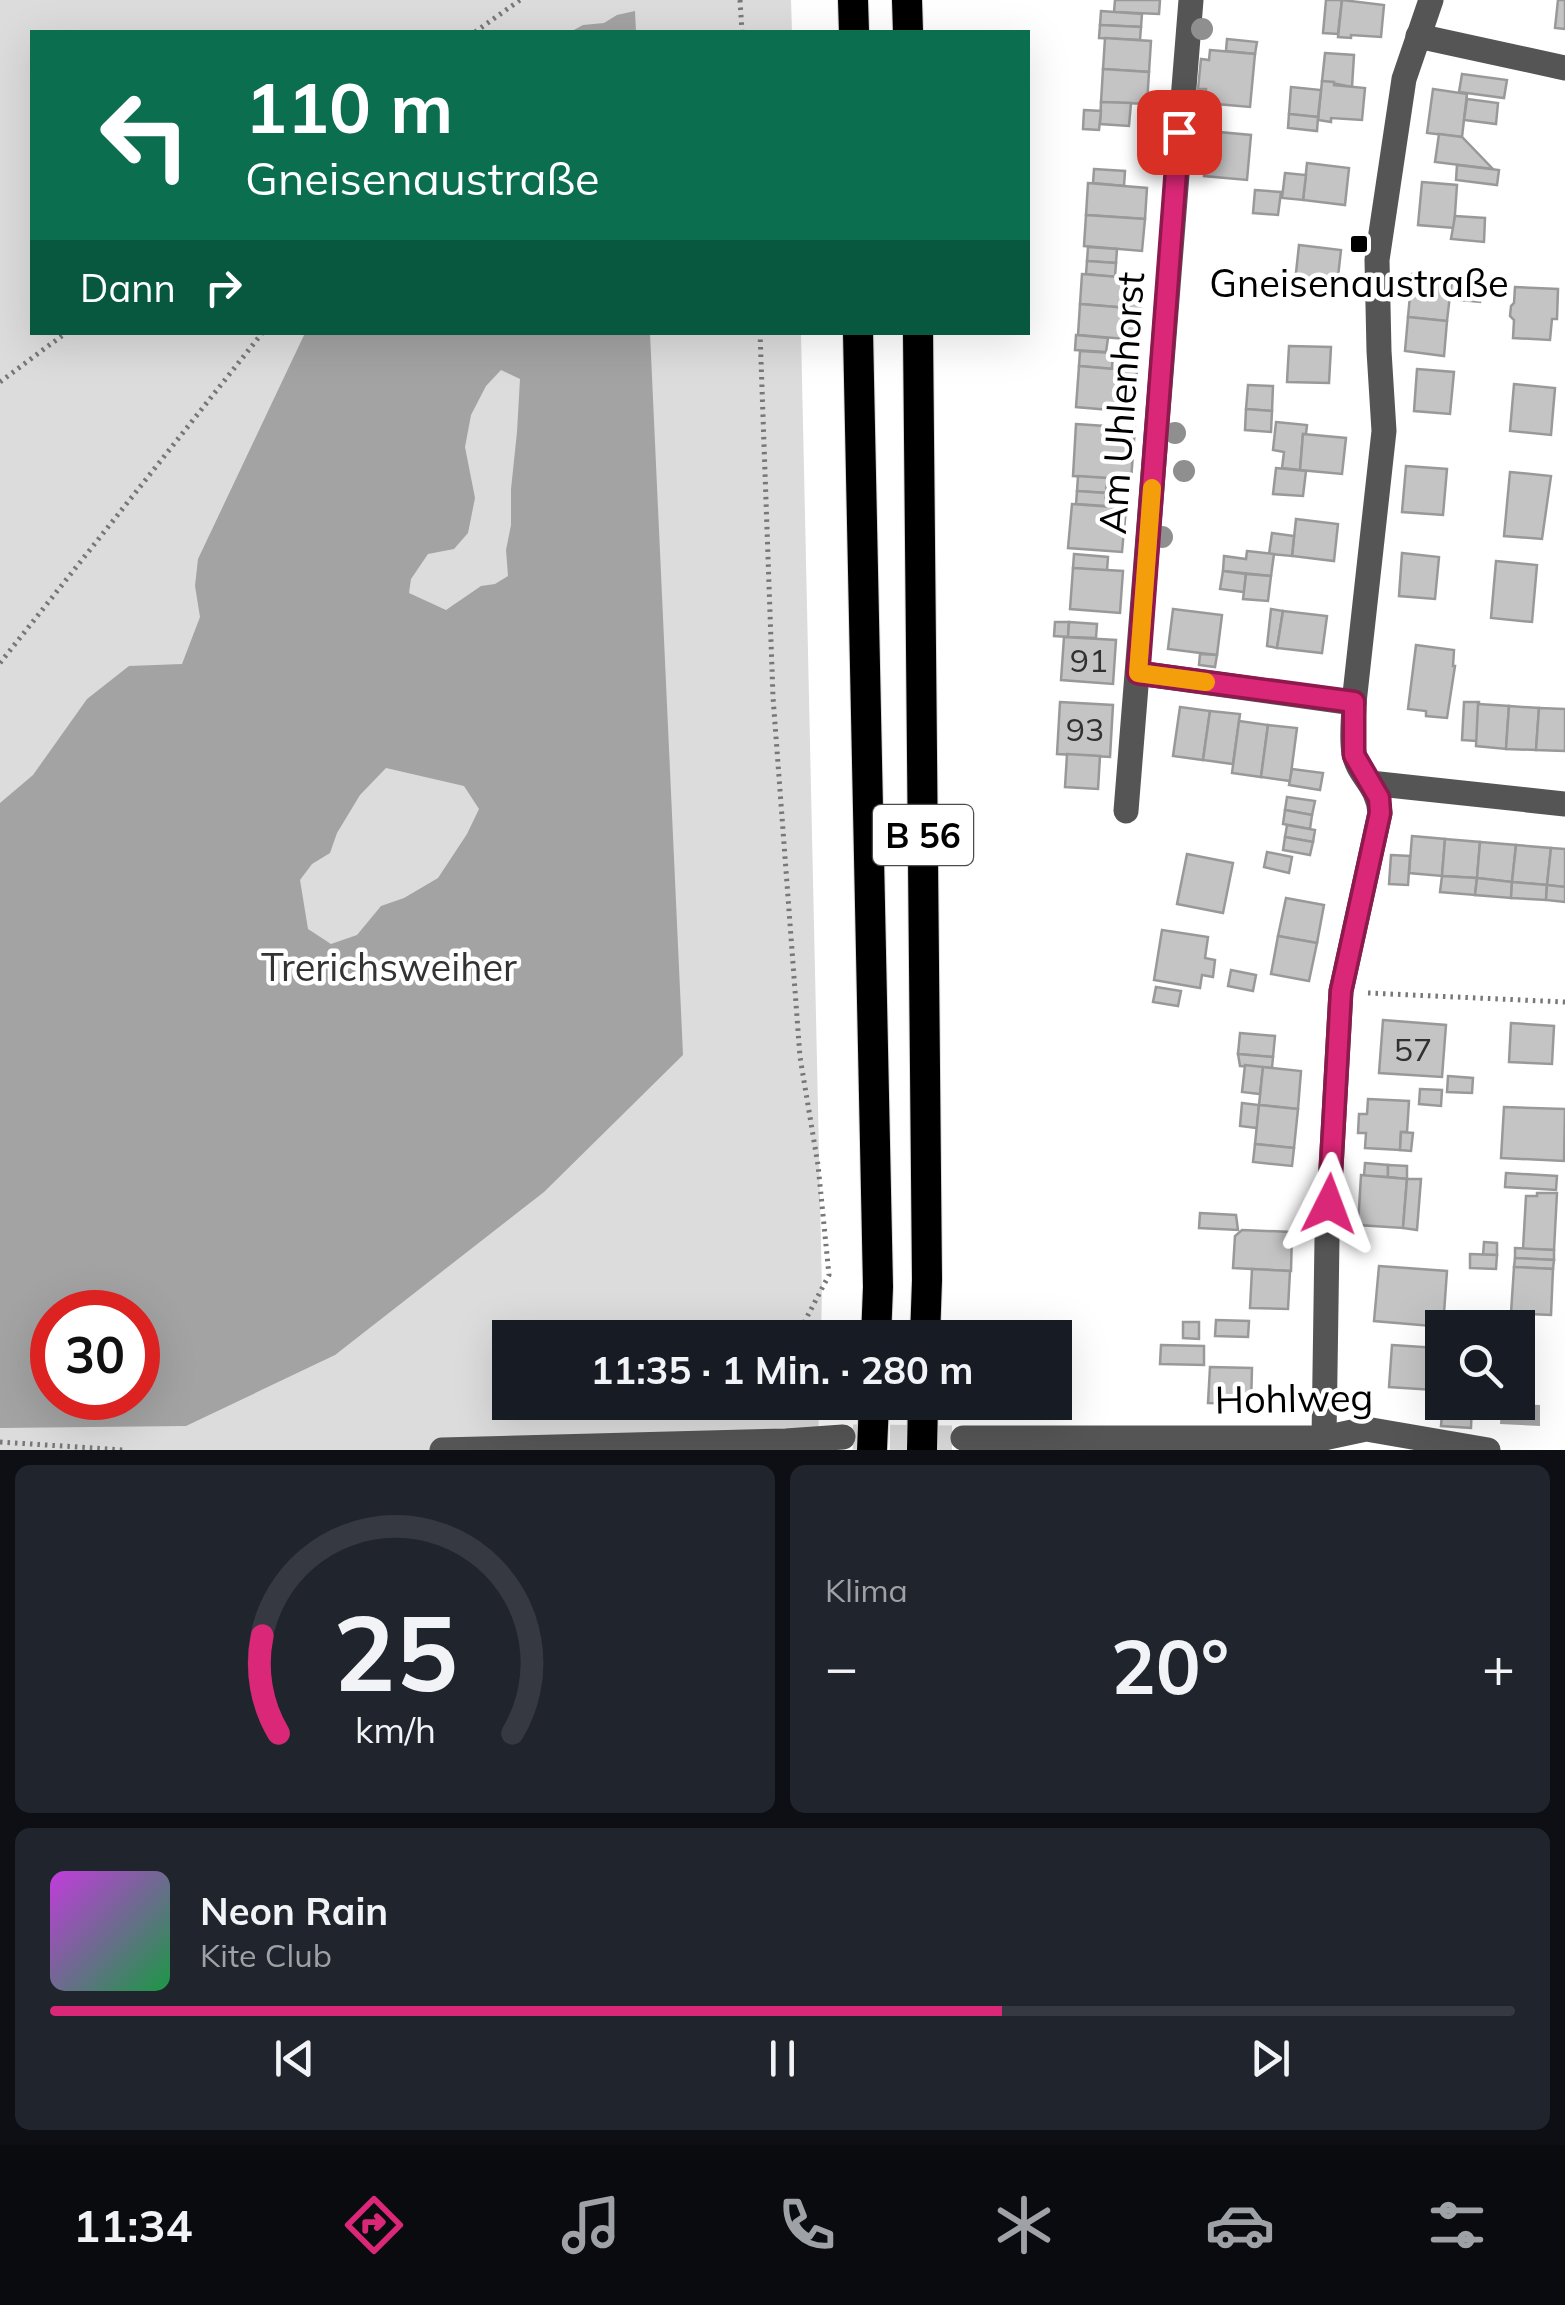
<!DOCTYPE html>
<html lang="de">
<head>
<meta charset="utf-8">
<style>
	body { margin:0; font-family:Mulish,sans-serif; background:#20242c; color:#f1f3f6; height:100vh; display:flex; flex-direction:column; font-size:38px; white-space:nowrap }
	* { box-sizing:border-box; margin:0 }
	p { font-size:32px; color:#9ea1a6 }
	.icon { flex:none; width:55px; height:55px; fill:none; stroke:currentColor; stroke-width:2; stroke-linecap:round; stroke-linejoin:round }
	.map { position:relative; height:1450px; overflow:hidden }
	.sheet { display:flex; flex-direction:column; gap:15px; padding:15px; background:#0d0f14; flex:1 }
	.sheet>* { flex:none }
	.banner { position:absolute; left:30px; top:30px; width:1000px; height:305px; border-radius:0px; box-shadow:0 10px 40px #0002; background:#0b6e4f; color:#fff; overflow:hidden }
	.fabs { position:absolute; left:1425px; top:1310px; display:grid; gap:20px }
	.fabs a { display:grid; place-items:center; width:110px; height:110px; border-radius:0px; background:#171b24; box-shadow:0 10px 40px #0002; font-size:50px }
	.speed { position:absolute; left:30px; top:1290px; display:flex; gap:20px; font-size:50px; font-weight:700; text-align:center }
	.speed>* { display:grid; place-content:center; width:130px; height:130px; border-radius:50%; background:#171b24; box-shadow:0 10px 40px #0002; line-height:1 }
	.speed .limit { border:15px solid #d22; background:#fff; color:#111 }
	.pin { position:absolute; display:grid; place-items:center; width:85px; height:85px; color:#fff; margin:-42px; border-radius:20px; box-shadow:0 5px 15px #0006 }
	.me { position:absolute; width:110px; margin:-55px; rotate:3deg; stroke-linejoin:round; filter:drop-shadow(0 0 8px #0008) }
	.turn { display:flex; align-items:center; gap:35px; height:210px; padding:0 50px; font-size:45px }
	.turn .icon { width:130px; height:130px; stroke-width:2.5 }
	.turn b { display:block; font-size:70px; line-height:85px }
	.then { display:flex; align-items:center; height:95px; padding:0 50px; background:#0003; gap:20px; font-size:38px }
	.big { font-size:75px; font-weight:700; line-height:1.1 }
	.sheet .widget { flex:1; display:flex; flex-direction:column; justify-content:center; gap:15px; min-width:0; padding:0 35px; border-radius:15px; background:#20242c }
	.sheet .dial { align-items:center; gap:0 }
	.dial svg { height:260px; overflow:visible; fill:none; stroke:#363941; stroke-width:7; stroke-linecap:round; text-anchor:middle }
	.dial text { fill:#f1f3f6; stroke:none }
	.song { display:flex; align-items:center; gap:30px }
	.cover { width:120px; height:120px; border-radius:15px; background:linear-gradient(135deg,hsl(290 70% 55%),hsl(140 70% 35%)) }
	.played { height:10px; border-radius:5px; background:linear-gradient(90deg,#db2777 65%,#363941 65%) }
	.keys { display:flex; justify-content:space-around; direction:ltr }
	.heat { display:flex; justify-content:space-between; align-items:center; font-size:55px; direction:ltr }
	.sheet .tiles { flex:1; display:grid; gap:15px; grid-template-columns:1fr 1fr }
	.widget:last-child { grid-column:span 2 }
	.trip { position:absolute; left:492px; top:1320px; width:580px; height:100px; border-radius:0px; background:#171b24; box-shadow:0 10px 40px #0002; font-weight:700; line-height:100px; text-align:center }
	.tab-bar { display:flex; height:160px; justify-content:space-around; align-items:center; background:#090b0e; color:#9ea1a6 }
	.tab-bar .icon { width:70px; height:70px }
	.tab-bar .on { color:#db2777 }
	.tab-bar b { font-size:45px; color:#f1f3f6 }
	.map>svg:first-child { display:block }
	.green { fill:#dcdcdc; fill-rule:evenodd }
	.water { fill:#a3a3a3; fill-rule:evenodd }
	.building { fill:#c4c4c4; stroke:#999; stroke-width:2.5 }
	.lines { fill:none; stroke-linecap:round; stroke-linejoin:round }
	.minor-tunnel { stroke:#d9d9d9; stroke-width:25; stroke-dasharray:25 12; stroke-linecap:butt }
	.highway-casing { stroke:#dbdbdb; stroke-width:32 }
	.path { stroke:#777; stroke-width:5; stroke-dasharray:2.5 5; stroke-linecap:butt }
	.minor { stroke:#555; stroke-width:25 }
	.highway { stroke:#000; stroke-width:30 }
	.tree { fill:#8f8f8f }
	.route-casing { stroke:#8e194d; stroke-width:25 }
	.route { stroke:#db2777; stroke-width:18 }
	.slow { stroke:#f59e0b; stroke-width:18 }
	.poi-dot { fill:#000; stroke:#fff; stroke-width:4 }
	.labels { text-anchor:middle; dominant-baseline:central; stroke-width:9; stroke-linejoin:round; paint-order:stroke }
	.number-label { font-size:32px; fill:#313131 }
	.shield { fill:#fff; stroke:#4c4c4c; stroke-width:2.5 }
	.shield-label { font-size:35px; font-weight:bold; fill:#000 }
	.poi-label { font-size:38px; fill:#000; stroke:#fff }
	.street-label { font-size:38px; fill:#000; stroke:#fff }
	.park-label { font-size:38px; fill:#333; stroke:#fff }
</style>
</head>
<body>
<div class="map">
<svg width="1565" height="1450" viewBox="0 0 1565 1450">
	<rect width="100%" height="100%" fill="#fff"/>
	<path class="green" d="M0,0H791L792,32H32V332L801,333L822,1290L821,1337L510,1338V1402L819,1403L818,1450H0ZM52,1312H138V1398H52Z"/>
	<g class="water">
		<polygon points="635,11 636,32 570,32 583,25 604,23 617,15"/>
		<path d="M305,333H650L683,1055L544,1192L335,1355L186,1426L0,1428V803L33,775L87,699L129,666L182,664L200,617L195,586L198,559ZM501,370L520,379L517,432L511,489V525L506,550L508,576L495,584L481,586L446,610L409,593L411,579L428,554L454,549L468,533L475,498L465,447L471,415L486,386ZM386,768L464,786L479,809L467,834L438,878L404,898L381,906L357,935L331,944L308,929L300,880L312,864L330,853L337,833L360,795ZM138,1312V1398H52V1312Z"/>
		<polygon points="1501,1403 1540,1405 1540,1426 1500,1424"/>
	</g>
	<g class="building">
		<polygon points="1115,0 1160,0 1159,14 1114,12"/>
		<polygon points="1326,0 1342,0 1338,34 1323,33"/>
		<polygon points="1342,0 1384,5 1381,37 1351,35 1351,38 1338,37"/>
		<polygon points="1558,0 1565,0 1565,29 1555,28"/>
		<polygon points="1101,11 1142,14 1141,27 1100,25"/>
		<polygon points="1100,25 1141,27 1140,40 1099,38"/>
		<polygon points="1105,38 1151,41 1149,72 1103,69"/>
		<polygon points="1227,39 1257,42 1255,54 1226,51"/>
		<polygon points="1210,50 1255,54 1250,107 1205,103 1206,89 1198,89 1201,59 1209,60"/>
		<polygon points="1325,53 1354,55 1352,87 1322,81"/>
		<polygon points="1103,69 1149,72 1147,104 1101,102"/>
		<polygon points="1462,74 1507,80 1504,98 1459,92"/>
		<polygon points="1322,81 1334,82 1334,85 1365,88 1362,120 1331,118 1331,122 1318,120"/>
		<polygon points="1291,87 1321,90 1318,117 1289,114"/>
		<polygon points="1433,89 1467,94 1462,137 1427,133"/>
		<polygon points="1467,99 1498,103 1496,124 1464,120"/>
		<polygon points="1101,102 1131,103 1129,126 1100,124"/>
		<polygon points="1084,110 1101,111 1099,130 1083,129"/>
		<polygon points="1289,114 1318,117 1317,131 1288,128"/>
		<polygon points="1208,131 1251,135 1247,180 1204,176"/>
		<polygon points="1439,134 1462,137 1493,169 1435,162"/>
		<polygon points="1307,163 1349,168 1345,205 1303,200"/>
		<polygon points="1457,165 1499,170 1497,185 1456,180"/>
		<polygon points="1094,169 1125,171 1124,186 1093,183"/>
		<polygon points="1285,173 1306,175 1303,200 1282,198"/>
		<polygon points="1422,182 1457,185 1454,228 1418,225"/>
		<polygon points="1088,183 1147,188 1145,219 1086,215"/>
		<polygon points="1255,190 1281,192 1278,215 1253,213"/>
		<polygon points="1086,215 1145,219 1142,251 1084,246"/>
		<polygon points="1455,216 1485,218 1484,242 1451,239"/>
		<polygon points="1299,245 1341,250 1337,286 1295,282"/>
		<polygon points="1088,247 1117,249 1116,263 1087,261"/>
		<polygon points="1087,261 1116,263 1115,277 1086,274"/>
		<polygon points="1082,274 1143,279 1140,309 1080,304"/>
		<polygon points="1412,274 1452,278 1447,321 1408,317"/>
		<polygon points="1452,278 1482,281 1480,302 1449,299"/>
		<polygon points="1515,287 1558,289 1557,319 1552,319 1550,340 1513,338 1514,320 1510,316 1511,306 1514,303"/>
		<polygon points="1080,304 1140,309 1138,340 1078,335"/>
		<polygon points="1408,317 1447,321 1444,356 1405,351"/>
		<polygon points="1076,335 1108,338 1106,352 1075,350"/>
		<polygon points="1289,346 1331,347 1329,383 1287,382"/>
		<polygon points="1080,351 1113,353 1112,369 1079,366"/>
		<polygon points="1079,366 1137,371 1133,412 1076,407"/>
		<polygon points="1417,369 1454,372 1450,414 1414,411"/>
		<polygon points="1514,384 1555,388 1551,435 1510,431"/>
		<polygon points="1248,385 1273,386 1272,411 1246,409"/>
		<polygon points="1246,409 1272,411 1271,432 1245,430"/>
		<polygon points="1276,422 1307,425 1306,434 1303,434 1300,470 1282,468 1284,452 1273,450"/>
		<polygon points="1076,424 1135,428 1131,480 1073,476"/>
		<polygon points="1303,434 1346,438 1342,474 1300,470"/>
		<polygon points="1406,466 1447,469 1443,515 1402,512"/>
		<polygon points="1276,468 1306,471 1303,496 1273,494"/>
		<polygon points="1510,472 1551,476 1542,539 1504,536"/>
		<polygon points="1078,476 1107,478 1106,493 1077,491"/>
		<polygon points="1077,491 1106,493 1105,506 1076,504"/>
		<polygon points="1072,504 1126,508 1122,552 1068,548"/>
		<polygon points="1296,519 1338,524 1334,561 1292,556"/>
		<polygon points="1272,533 1294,536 1292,556 1269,554"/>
		<polygon points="1247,551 1274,554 1271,576 1223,571 1224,556 1246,559"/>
		<polygon points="1402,553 1439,557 1435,599 1399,596"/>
		<polygon points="1074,554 1108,557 1107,571 1073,568"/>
		<polygon points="1496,561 1537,565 1532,622 1491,618"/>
		<polygon points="1073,568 1123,571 1120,613 1070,609"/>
		<polygon points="1223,571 1246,574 1244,592 1220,589"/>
		<polygon points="1246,574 1271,576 1268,601 1243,599"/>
		<polygon points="1173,609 1222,615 1217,655 1168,649"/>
		<polygon points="1271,609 1283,611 1277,648 1267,646"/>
		<polygon points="1283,611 1327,616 1322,653 1277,648"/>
		<polygon points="1055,622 1069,622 1068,637 1054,636"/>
		<polygon points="1069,622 1097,624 1096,638 1068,637"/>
		<polygon points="1064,637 1116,640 1113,684 1061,680"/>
		<polygon points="1416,645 1454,650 1453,666 1455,666 1447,718 1426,716 1426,711 1408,709"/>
		<polygon points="1200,654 1217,655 1215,667 1199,665"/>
		<polygon points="1060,702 1113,705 1110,757 1057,754"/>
		<polygon points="1464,702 1479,702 1477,741 1462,740"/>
		<polygon points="1478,704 1509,706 1506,749 1476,746"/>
		<polygon points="1509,706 1539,708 1536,750 1506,749"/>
		<polygon points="1180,707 1210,711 1203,760 1173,756"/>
		<polygon points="1539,708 1565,709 1565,751 1536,750"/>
		<polygon points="1210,711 1240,714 1233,764 1203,760"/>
		<polygon points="1239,721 1268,725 1261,777 1232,773"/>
		<polygon points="1268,725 1297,728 1290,781 1261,777"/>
		<polygon points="1067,754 1100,756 1098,789 1065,787"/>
		<polygon points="1292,769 1323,773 1320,790 1289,785"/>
		<polygon points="1287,797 1315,801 1312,815 1285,810"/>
		<polygon points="1285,810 1312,815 1310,829 1283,824"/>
		<polygon points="1287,825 1315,830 1313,842 1285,837"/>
		<polygon points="1412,836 1445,839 1442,876 1409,873"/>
		<polygon points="1285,837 1313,842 1310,855 1283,850"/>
		<polygon points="1445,839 1480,842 1477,878 1442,876"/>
		<polygon points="1480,842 1516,845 1512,882 1477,878"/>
		<polygon points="1516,845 1551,848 1547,885 1512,882"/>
		<polygon points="1551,848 1565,849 1565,887 1547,885"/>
		<polygon points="1267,852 1292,857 1289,873 1264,867"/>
		<polygon points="1187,854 1233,863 1223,913 1177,904"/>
		<polygon points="1391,855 1410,856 1408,885 1389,884"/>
		<polygon points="1442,876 1477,878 1475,895 1440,892"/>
		<polygon points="1477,878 1512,882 1511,898 1475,895"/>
		<polygon points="1512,882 1547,885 1546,900 1511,898"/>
		<polygon points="1547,885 1565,887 1565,902 1546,900"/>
		<polygon points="1286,898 1324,905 1317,943 1278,936"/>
		<polygon points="1162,930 1208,937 1205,958 1215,960 1213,977 1202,975 1200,988 1154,980"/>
		<polygon points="1278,936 1317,943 1309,981 1271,974"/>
		<polygon points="1231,970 1256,975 1253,991 1228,986"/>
		<polygon points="1156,987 1181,991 1178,1006 1153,1002"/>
		<polygon points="1383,1020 1446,1025 1442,1077 1379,1073"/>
		<polygon points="1511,1023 1554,1026 1552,1064 1509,1062"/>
		<polygon points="1240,1033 1275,1036 1273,1057 1238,1054"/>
		<polygon points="1238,1054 1273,1057 1272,1068 1240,1066"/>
		<polygon points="1245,1065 1263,1067 1260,1094 1242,1092"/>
		<polygon points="1263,1067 1301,1071 1298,1109 1259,1105"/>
		<polygon points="1448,1076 1473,1078 1472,1093 1447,1092"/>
		<polygon points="1420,1089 1442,1090 1441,1106 1419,1104"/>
		<polygon points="1368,1099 1409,1101 1407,1132 1401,1132 1400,1150 1365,1148 1366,1133 1358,1133 1359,1114 1367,1114"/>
		<polygon points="1242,1103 1259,1105 1257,1128 1240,1126"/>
		<polygon points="1259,1105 1298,1109 1294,1148 1255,1144"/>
		<polygon points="1504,1107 1565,1109 1564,1161 1501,1158"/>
		<polygon points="1401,1132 1413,1133 1411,1151 1400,1150"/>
		<polygon points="1255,1144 1294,1148 1292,1166 1253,1162"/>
		<polygon points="1365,1163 1388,1165 1388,1177 1364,1176"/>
		<polygon points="1388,1165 1407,1166 1407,1179 1388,1177"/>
		<polygon points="1506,1173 1557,1176 1556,1190 1505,1187"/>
		<polygon points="1361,1175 1407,1179 1403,1228 1358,1225"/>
		<polygon points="1407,1179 1421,1179 1417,1230 1403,1228"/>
		<polygon points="1537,1193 1557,1193 1554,1250 1523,1249 1526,1196 1537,1196"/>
		<polygon points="1200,1213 1236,1215 1238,1230 1199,1228"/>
		<polygon points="1242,1230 1292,1232 1291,1271 1233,1268 1235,1236"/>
		<polygon points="1484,1242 1497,1243 1497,1255 1483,1255"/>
		<polygon points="1515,1248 1554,1250 1554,1260 1515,1258"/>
		<polygon points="1470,1254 1497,1255 1496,1269 1470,1268"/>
		<polygon points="1515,1258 1554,1260 1553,1269 1514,1267"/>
		<polygon points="1379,1266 1447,1271 1443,1327 1374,1321"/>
		<polygon points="1514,1267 1553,1269 1551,1315 1511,1313"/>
		<polygon points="1252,1269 1290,1271 1288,1309 1250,1308"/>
		<polygon points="1216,1320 1249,1321 1248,1337 1215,1336"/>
		<polygon points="1183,1322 1199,1322 1199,1339 1183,1338"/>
		<polygon points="1161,1345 1204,1346 1204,1365 1160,1364"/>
		<polygon points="1392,1345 1437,1348 1434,1390 1389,1387"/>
		<polygon points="1210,1367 1252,1368 1251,1404 1208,1403"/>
		<polygon points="1443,1402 1472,1402 1471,1428 1441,1426"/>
	</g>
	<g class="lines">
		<polyline class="minor-tunnel" points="853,1437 963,1438"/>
		<g class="highway-casing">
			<g id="highway">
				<polyline points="853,0 854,32"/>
				<polyline points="907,0 908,32"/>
				<polyline points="858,332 878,1287 876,1338"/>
				<polyline points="918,332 927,1280 925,1338"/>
				<polyline points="872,1450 874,1402"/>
				<polyline points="922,1450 923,1402"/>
			</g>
		</g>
		<g class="path">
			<polyline points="740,0 742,32"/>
			<polyline points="475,32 520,0"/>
			<polyline points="760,332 773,697 800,1057 818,1165 829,1275 796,1338"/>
			<polyline points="0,382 67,332"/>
			<polyline points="0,663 263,332"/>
			<polyline points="1368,993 1565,1002"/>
			<polyline points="0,1442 124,1450"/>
		</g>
		<g class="minor">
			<polyline points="1418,36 1565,68"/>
			<polyline points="1138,673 1354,703"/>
			<polyline points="1370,783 1565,804"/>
			<polyline points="1126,811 1191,0"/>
			<polyline points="963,1438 1324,1438 1366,1429 1488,1450"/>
			<path d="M1324,1438L1327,1239L1341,991L1380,813C1378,784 1358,776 1354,753C1351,737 1354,718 1354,703L1384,431L1379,351L1377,260L1404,79L1431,0"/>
			<polyline points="442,1450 786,1441 843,1437"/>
		</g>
		<use href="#highway" class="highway"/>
	</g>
	<g class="tree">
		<circle cx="1202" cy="29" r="11"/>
		<circle cx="1175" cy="433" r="11"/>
		<circle cx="1184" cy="471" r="11"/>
		<circle cx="1162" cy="537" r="11"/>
	</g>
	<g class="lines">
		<g class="route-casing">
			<polyline id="route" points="1179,132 1138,673 1354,702 1354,755 1379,798 1380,813 1341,991 1329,1204"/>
		</g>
		<use href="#route" class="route"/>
		<polyline class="slow" points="1152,488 1138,673 1206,682"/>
	</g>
	<rect class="poi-dot" x="1349" y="234" width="20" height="20" rx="5"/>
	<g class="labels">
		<g class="number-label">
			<text x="1089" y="660">91</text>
			<text x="1085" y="729">93</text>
			<text x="1413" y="1049">57</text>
		</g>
		<rect class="shield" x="873" y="805" width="100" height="60" rx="8"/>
		<g class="shield-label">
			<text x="923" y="835">B 56</text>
		</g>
		<g class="poi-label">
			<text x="1359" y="283">Gneisenaustraße</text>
		</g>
		<g class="street-label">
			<text transform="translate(1121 403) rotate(-86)">Am Uhlenhorst</text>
			<text transform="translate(1294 1398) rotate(-1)">Hohlweg</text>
		</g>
		<g class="park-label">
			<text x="389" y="967">Trerichsweiher</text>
		</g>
	</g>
</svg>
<div class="fabs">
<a><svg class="icon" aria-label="search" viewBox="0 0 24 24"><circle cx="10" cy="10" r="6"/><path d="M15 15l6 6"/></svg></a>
</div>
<div class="speed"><div class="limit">30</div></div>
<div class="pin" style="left:1179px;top:132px;background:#d93025"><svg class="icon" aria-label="arrive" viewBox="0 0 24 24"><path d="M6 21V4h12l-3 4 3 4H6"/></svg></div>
<svg class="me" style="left:1329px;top:1204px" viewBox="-20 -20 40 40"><path d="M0-17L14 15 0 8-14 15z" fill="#db2777" stroke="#fff" stroke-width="4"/></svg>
<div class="trip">11:35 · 1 Min. · 280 m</div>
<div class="banner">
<div class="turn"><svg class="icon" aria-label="left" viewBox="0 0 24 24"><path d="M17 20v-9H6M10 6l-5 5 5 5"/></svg><div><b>110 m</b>Gneisenaustraße</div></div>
<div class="then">Dann<svg class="icon" aria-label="right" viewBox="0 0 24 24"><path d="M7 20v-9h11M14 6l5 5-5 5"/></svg></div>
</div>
</div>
<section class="sheet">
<div class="tiles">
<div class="widget dial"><svg viewBox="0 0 100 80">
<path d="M14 69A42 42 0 1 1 86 69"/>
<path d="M14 69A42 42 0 0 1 9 39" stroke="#db2777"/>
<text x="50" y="56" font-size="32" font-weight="700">25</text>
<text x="50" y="72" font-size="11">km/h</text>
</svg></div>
<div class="widget"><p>Klima</p>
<div class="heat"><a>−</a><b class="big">20°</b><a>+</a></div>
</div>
<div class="widget">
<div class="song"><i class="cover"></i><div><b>Neon Rain</b><p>Kite Club</p></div></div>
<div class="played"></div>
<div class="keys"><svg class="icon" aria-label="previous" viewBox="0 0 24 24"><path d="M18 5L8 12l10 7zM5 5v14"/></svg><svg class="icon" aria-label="pause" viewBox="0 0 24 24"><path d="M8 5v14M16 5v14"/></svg><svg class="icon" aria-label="next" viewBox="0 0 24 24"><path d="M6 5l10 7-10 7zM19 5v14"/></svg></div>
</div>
</div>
</section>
<nav class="tab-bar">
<b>11:34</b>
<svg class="icon on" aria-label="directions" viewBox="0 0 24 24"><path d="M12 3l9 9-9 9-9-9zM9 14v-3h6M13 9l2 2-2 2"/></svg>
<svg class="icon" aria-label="music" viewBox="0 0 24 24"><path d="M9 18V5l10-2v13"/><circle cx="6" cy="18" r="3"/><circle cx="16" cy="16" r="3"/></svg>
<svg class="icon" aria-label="phone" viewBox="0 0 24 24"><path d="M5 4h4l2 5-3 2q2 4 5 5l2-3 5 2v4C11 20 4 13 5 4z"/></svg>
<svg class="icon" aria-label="climate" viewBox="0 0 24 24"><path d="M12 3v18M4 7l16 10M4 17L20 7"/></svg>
<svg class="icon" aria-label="car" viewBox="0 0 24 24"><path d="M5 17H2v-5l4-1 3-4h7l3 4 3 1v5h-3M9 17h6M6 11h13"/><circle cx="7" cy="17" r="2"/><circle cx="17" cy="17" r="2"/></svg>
<svg class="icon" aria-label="filters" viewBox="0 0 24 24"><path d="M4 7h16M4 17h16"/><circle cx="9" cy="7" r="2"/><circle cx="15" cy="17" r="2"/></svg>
</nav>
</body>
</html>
